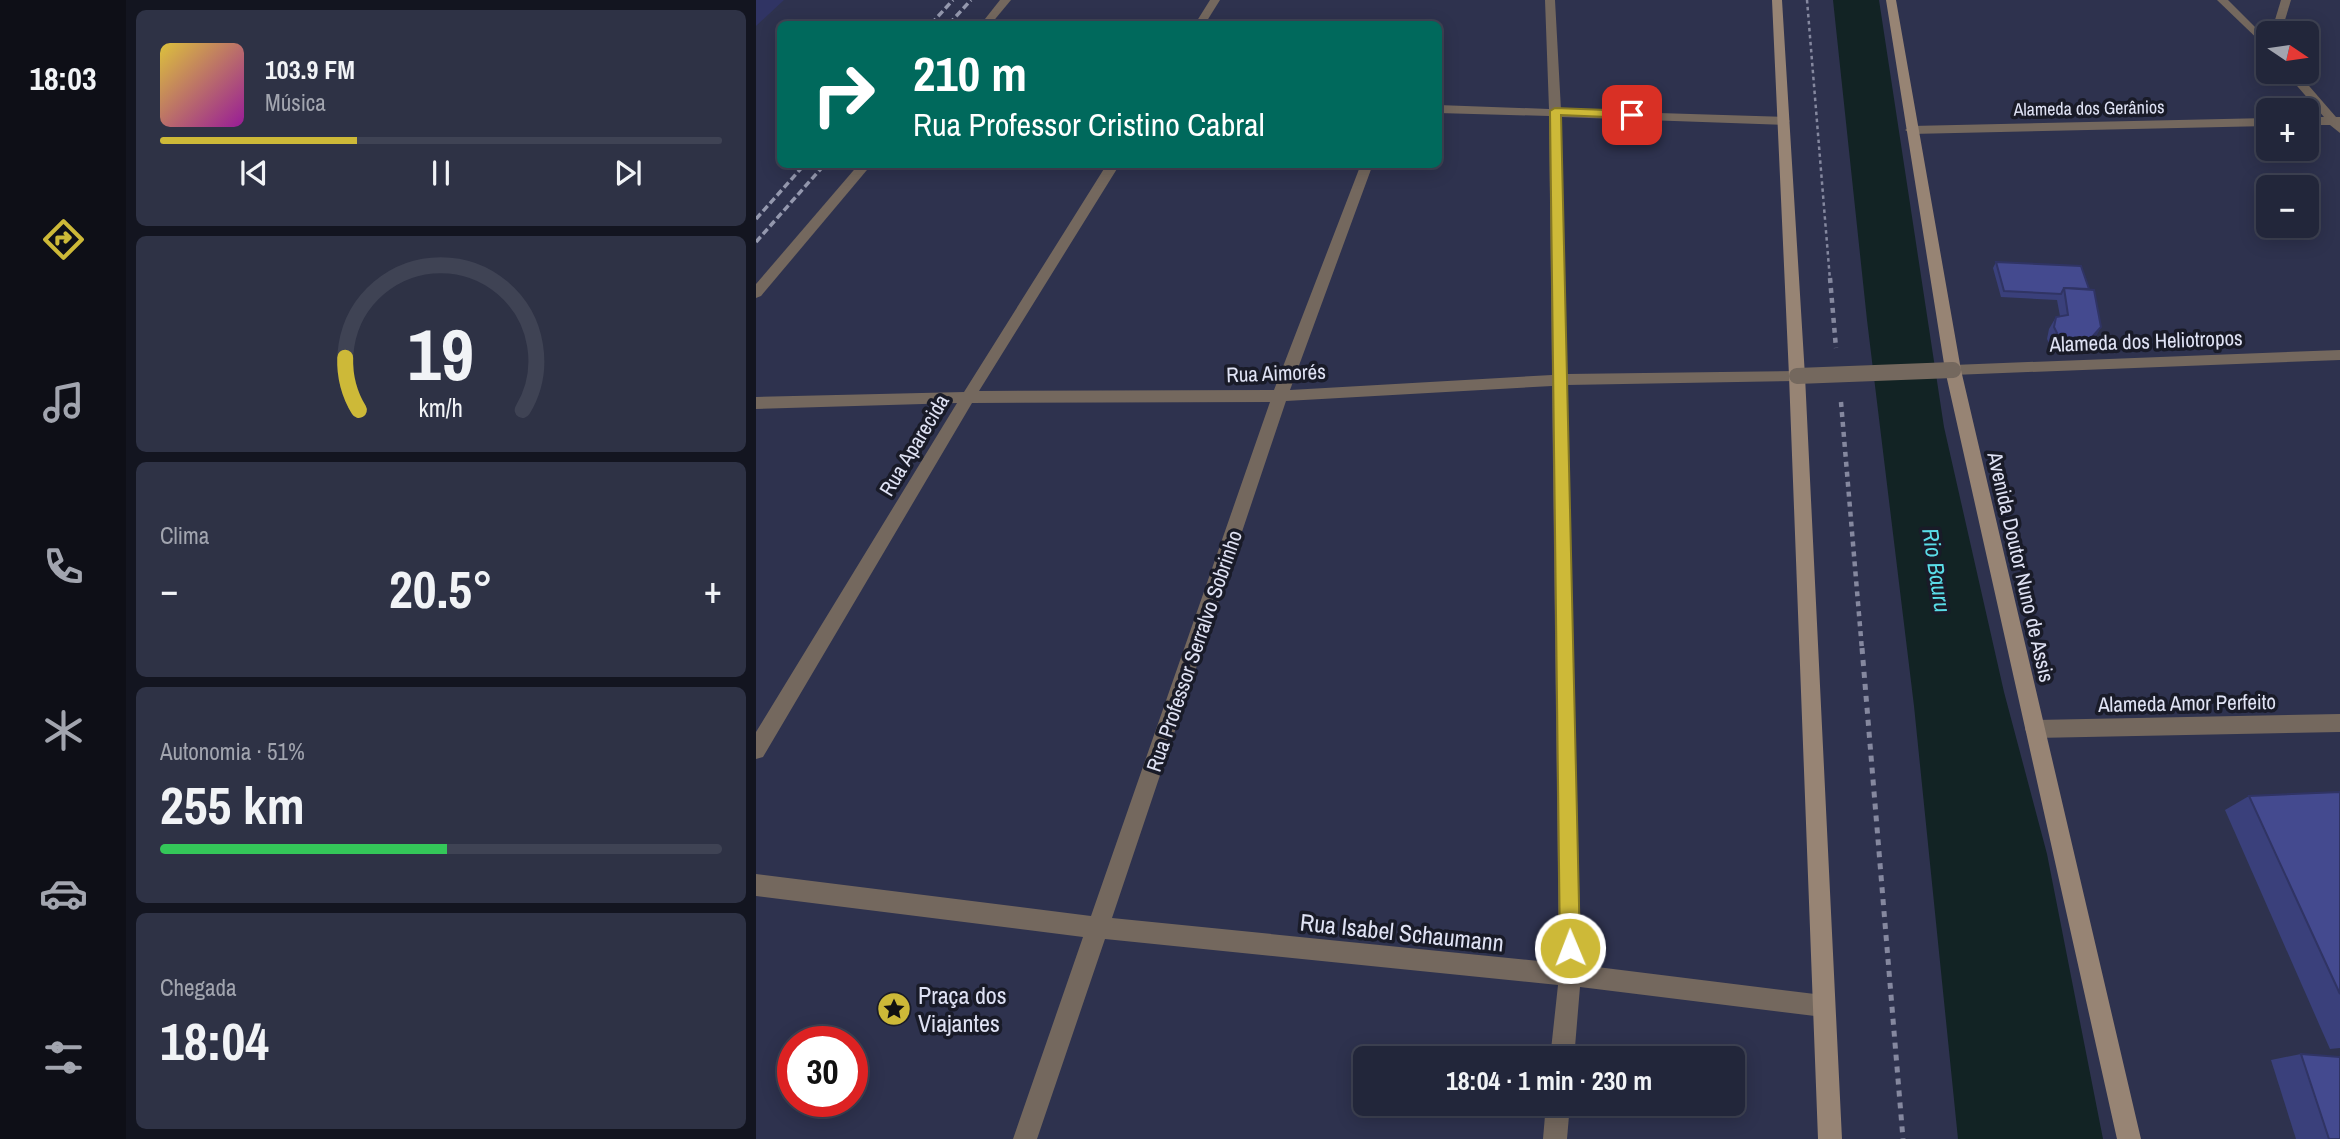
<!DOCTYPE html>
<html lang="pt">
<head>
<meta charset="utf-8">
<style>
	body { margin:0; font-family:"Archivo Narrow",sans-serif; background:#2e3245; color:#f1f3f6; height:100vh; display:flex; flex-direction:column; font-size:26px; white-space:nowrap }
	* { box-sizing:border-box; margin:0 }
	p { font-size:23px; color:#a2a5af }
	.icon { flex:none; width:38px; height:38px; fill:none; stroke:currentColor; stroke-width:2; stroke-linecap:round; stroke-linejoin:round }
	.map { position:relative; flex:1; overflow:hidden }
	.drawer { display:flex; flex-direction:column; gap:10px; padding:10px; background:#131520; width:630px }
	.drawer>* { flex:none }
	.guide { position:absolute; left:21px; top:21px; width:665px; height:147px; border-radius:10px; box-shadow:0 4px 18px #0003,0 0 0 2px #3f4354; background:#00695c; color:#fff; overflow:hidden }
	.needle { width:46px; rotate:103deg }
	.fabs { position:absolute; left:1500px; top:21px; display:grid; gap:14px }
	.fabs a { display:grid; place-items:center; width:63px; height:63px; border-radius:10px; background:#22263a; box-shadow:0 4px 18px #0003,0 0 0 2px #3f4354; font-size:35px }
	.speed { position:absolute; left:21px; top:1026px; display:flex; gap:14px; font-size:35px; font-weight:700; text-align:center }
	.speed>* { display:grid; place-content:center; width:91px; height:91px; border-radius:50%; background:#22263a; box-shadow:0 4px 18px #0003,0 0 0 2px #3f4354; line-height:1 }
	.speed .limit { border:10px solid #d22; background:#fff; color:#111 }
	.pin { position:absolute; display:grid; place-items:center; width:60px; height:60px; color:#fff; margin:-30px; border-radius:14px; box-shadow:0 4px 10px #0006 }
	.me { position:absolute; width:77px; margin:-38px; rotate:359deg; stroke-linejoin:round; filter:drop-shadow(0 0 5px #0008) }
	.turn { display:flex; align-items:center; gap:24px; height:147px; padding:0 21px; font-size:32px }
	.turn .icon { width:91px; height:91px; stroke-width:2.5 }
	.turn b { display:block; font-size:49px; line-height:60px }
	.big { font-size:52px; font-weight:700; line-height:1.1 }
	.drawer .tile { flex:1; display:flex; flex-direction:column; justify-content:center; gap:10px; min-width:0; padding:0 24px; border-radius:10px; background:#2e3245 }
	.drawer .dial { align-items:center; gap:0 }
	.dial svg { height:182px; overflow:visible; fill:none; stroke:#3f4354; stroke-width:7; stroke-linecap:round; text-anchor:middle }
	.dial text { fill:#f1f3f6; stroke:none }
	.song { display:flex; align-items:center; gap:21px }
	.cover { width:84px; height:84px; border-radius:10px; background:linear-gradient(135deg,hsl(50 70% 55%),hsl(300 70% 35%)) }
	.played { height:7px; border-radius:4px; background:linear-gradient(90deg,#cdb938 35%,#3f4354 35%) }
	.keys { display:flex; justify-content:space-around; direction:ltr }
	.heat { display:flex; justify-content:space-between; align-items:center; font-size:38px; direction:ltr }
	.charge { height:10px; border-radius:5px; background:linear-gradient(90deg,#34c759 51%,#3f4354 0) }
	.trip { position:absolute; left:597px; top:1046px; width:392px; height:70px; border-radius:10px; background:#22263a; box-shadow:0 4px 18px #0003,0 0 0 2px #3f4354; font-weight:700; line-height:70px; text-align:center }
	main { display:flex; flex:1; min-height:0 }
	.menu { display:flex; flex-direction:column; width:126px; justify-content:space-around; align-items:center; background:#0e0f17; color:#a2a5af }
	.menu .icon { width:49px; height:49px }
	.menu .selected { color:#cdb938 }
	.menu b { font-size:32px; color:#f1f3f6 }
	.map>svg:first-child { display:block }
	.water { fill:#122324 }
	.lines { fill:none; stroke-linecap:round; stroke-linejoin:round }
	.path-far2 { stroke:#85889f; stroke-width:2.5; stroke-dasharray:3.5 3.5; stroke-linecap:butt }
	.path-far1 { stroke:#85889f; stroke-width:4.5; stroke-dasharray:5 5; stroke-linecap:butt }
	.path { stroke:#85889f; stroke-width:5; stroke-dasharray:6 6; stroke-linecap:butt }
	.street { fill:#74685e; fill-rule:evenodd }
	.secondary { fill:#978474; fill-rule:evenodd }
	.rail { stroke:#9498ae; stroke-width:3.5; stroke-dasharray:7 3.5; stroke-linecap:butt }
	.street-bridge { stroke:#74685e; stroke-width:16 }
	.wall { fill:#3a407b }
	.shaded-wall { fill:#303464 }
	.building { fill:#444a8f; stroke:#303464; stroke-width:2 }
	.route { fill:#cdb938; stroke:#857824; stroke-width:2 }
	.labels { text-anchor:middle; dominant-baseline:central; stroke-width:7; stroke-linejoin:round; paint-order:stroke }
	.far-street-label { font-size:18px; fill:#dfe2f4; stroke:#191b28 }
	.street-label { font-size:21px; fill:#dfe2f4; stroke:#191b28 }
	.water-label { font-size:23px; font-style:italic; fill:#5adde8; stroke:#191b28 }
	.near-street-label { font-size:24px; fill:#dfe2f4; stroke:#191b28 }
	.near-poi-label { font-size:24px; fill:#dfe2f4; stroke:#191b28; text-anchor:start }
</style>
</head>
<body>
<main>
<nav class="menu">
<b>18:03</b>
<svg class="icon selected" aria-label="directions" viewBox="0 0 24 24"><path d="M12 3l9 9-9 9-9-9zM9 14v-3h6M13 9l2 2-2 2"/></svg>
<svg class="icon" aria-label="music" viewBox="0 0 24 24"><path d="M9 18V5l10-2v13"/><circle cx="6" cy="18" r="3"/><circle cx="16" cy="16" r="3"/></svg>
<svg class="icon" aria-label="phone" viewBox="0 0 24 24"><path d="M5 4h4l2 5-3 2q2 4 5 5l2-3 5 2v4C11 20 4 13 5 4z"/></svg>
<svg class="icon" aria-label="climate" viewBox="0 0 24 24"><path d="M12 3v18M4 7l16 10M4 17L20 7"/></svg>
<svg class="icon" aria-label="car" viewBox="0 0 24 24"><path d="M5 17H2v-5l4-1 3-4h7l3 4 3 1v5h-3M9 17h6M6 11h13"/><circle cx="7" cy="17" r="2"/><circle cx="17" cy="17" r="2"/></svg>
<svg class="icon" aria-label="filters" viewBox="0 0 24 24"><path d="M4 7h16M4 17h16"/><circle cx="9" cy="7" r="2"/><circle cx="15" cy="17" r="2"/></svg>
</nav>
<section class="drawer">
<div class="tile">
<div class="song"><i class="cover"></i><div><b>103.9 FM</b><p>Música</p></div></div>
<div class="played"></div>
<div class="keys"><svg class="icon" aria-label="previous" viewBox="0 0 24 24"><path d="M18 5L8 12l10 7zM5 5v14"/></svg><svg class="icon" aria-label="pause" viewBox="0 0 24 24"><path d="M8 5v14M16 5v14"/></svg><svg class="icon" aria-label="next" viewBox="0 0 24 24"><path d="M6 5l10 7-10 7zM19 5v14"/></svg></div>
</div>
<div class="tile dial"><svg viewBox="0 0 100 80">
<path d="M14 69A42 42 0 1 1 86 69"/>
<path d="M14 69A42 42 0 0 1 8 46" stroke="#cdb938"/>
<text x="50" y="56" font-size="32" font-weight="700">19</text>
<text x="50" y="72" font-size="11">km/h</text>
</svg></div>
<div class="tile"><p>Clima</p>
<div class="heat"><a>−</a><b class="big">20.5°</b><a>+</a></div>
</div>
<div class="tile"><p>Autonomia · 51%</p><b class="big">255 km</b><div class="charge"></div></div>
<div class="tile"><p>Chegada</p><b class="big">18:04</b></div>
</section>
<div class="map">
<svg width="1584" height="1139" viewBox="0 0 1584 1139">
	<rect width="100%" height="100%" fill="#2e324e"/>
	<polygon class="water" points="1077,0 1123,0 1188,427 1248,692 1291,854 1347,1139 1202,1139 1158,706 1111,320"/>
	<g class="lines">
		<polyline class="path-far2" points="1051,0 1074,280"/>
		<g class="path-far1">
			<polyline points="1074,278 1080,348"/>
			<polyline points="1085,402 1106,650"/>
		</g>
		<polyline class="path" points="1106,648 1147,1139"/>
		<g class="street">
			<polygon points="244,0 255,0 235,24 225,24"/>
			<polygon points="454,0 464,0 449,24 439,24"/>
			<path d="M789,0H799L805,110L1028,117L1034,121L1028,125L805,117L811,374L1041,371L1049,376L1041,381L811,385L825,965L1067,995L1075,998L1078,1006L1075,1014L1067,1017L824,987L818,1059H794L802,985L349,939L281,1139H257L327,937L0,896V874L335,916L514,402L216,403L7,757L0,759V732L201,403L0,409V397L208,392L351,164H364L223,391L518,390L605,164H617L534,390L796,375L793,116L682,113V105L793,109ZM796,386L803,963L356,918L530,401Z"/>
			<polygon points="1461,0 1472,0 1512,40 1512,49"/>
			<polygon points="1525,0 1535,0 1525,33 1515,33"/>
			<polygon points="1529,72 1541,72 1580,117 1584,117 1584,133 1574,125 1550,125 1550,117 1568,117"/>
			<polygon points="1512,118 1512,126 1155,134 1149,130 1155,126"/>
			<polygon points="103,164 116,164 5,296 0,298 0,284"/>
			<polygon points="1584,350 1584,360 1197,375 1189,370 1197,365"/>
			<polygon points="1584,714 1584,732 1279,738 1272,735 1269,729 1272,723 1279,720"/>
			<polygon points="790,1104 814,1104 811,1139 787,1139"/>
		</g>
		<g class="secondary">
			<polygon points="1016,0 1026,0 1049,376 1086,1139 1062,1139 1033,376"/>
			<polygon points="1130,0 1140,0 1205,370 1385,1139 1361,1139 1189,370"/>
		</g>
		<g class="rail">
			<polyline points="175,24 197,0"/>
			<polyline points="193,24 215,0"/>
			<polyline points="0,219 49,164"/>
			<polyline points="0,242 69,164"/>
		</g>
		<polyline class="street-bridge" points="1041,376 1197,370"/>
	</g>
	<g class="wall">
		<polygon points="1240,262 1325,266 1345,327 1338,339 1329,349 1320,352 1296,349 1291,339 1293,329 1300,317 1304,316 1301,300 1245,297 1237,268"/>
		<polygon points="1584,792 1584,1048 1574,1049 1469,810 1493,796"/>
		<polygon points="1545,1054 1584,1139 1540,1139 1515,1060"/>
	</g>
	<g class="shaded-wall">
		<polygon points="0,0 28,0 0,26"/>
		<polygon points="1345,327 1338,339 1329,349 1320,352 1327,340"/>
	</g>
	<g class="building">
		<polygon points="1240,262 1325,266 1333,289 1308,288 1305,294 1248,291"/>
		<polygon points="1308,288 1338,290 1345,327 1336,337 1327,340 1303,337 1298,327 1300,317 1312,315"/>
		<polygon points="1584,792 1584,994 1493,796"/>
		<polygon points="1545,1054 1584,1057 1584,1139 1573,1139"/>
	</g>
	<polygon class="route" points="799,108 876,111 881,115 876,118 805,115 824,948 821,955 814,958 807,955 804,948 794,111"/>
	<defs>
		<g id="sight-disc" transform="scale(1.75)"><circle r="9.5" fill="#cdb938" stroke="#191b28"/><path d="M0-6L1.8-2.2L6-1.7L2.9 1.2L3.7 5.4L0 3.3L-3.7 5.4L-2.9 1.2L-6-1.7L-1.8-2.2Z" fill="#111"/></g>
	</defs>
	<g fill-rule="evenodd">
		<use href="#sight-disc" x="138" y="1009"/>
	</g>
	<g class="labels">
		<g class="far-street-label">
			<text transform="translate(1333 108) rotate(-1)">Alameda dos Gerânios</text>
		</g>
		<g class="street-label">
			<text transform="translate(1390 341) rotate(-2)">Alameda dos Heliotropos</text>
			<text transform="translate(520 373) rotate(-2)">Rua Aimorés</text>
			<text transform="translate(158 445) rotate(-59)">Rua Aparecida</text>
			<text transform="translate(1265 567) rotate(77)">Avenida Doutor Nuno de Assis</text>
			<text transform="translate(438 651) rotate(-71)">Rua Professor Serralvo Sobrinho</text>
			<text transform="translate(1431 703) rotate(-1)">Alameda Amor Perfeito</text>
		</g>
		<g class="water-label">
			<text transform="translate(1181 570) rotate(81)">Rio Bauru</text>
		</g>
		<g class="near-street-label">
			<text transform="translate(646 932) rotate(6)">Rua Isabel Schaumann</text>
		</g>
		<g class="near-poi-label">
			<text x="162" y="995">Praça dos<tspan x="162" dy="28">Viajantes</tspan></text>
		</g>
	</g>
</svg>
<div class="fabs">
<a><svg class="needle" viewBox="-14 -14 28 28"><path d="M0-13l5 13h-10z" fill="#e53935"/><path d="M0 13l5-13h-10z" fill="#a2a5af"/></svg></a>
<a>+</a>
<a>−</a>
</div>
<div class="speed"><div class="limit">30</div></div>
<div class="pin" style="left:876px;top:115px;background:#d93025"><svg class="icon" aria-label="arrive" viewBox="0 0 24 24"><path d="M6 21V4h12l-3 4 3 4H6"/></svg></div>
<svg class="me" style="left:814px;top:948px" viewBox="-20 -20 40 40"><circle r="17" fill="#cdb938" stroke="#fff" stroke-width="3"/><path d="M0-11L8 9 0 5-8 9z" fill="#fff"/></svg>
<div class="trip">18:04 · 1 min · 230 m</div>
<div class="guide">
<div class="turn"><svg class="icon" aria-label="right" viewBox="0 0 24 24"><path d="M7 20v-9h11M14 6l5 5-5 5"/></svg><div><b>210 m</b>Rua Professor Cristino Cabral</div></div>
</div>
</div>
</main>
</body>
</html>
